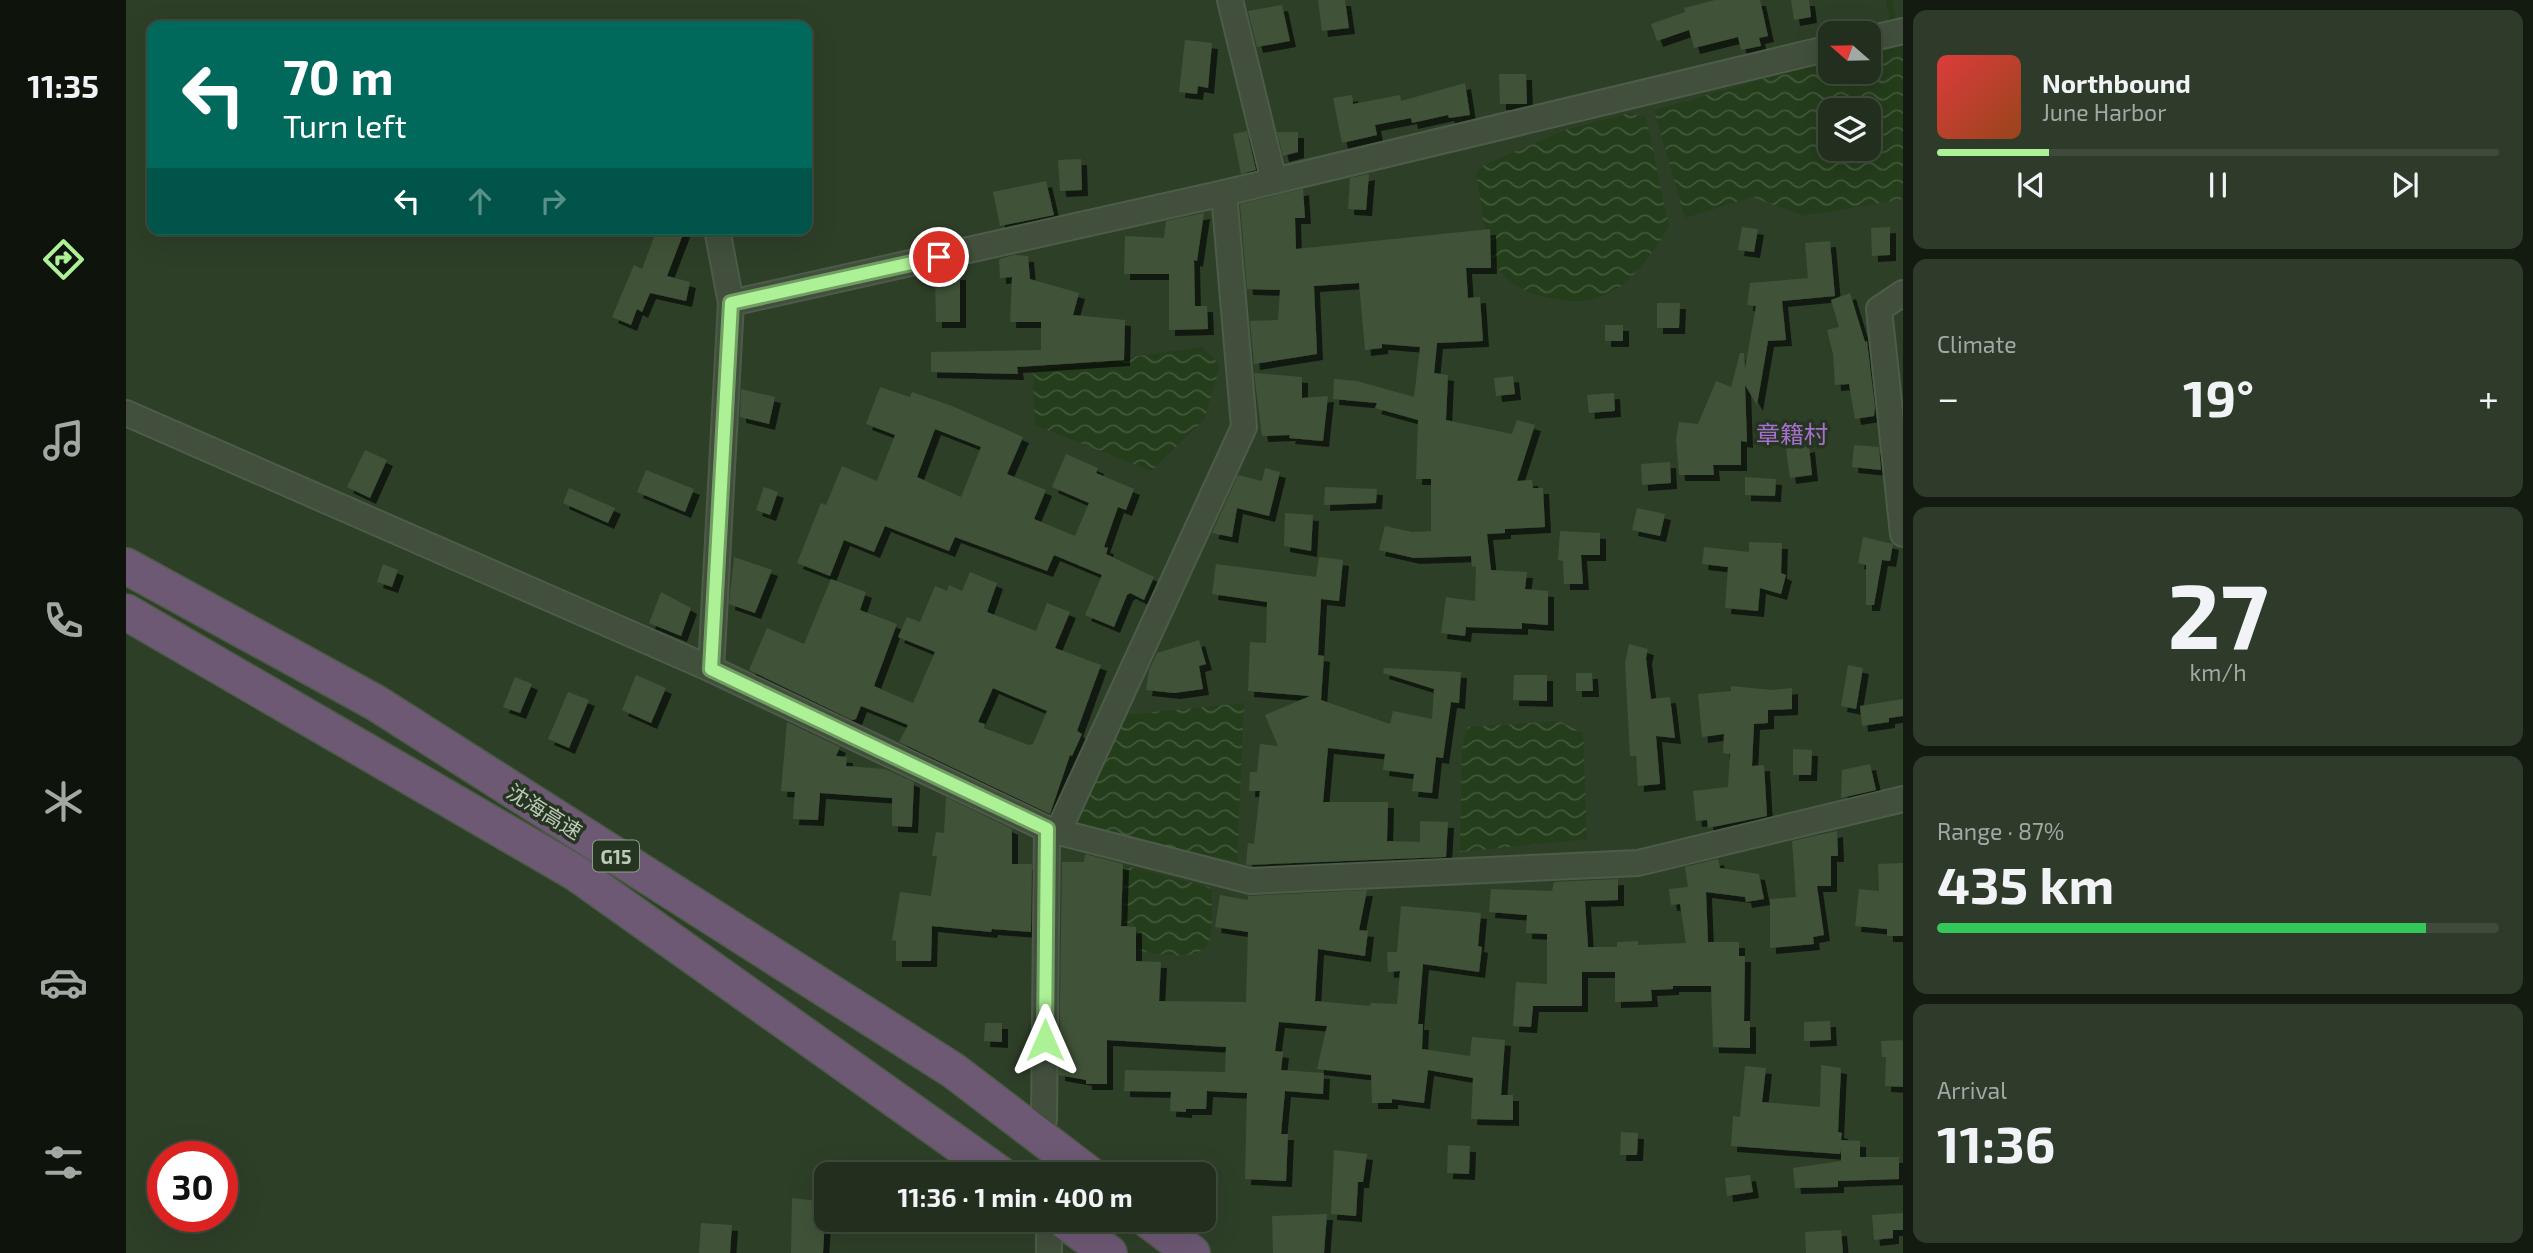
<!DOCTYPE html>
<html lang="en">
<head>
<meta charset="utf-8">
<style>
	body { margin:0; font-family:"Exo 2","Noto Sans SC",sans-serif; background:#2e3b2b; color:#f1f3f6; height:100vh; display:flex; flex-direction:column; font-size:26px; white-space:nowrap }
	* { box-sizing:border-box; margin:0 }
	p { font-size:23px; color:#a2a9a4 }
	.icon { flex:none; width:38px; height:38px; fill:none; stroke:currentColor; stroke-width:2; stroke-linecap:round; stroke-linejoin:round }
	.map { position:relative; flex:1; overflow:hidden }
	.side { display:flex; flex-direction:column; gap:10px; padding:10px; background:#131a10; width:630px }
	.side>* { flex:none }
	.hud { position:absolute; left:21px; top:21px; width:665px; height:214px; border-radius:14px; box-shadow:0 7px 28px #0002,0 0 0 2px #3f4a3c; background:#00695c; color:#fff; overflow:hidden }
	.needle { width:46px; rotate:290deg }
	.tools { position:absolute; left:1692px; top:21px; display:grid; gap:14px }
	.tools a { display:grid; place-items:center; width:63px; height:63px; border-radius:14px; background:#222f1e; box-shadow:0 7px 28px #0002,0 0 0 2px #3f4a3c; font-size:35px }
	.speed { position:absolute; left:21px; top:1141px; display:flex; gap:14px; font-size:35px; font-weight:700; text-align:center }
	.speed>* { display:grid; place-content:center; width:91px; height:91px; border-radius:50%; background:#222f1e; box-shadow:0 7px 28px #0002,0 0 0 2px #3f4a3c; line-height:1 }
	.speed .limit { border:10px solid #d22; background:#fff; color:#111 }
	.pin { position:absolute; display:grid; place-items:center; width:60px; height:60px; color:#fff; margin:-30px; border:4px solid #fff; border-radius:50%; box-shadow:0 2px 7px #0007 }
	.me { position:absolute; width:77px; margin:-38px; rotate:0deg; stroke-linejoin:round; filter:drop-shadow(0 0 5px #0008) }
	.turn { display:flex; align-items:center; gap:24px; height:147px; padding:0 21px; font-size:32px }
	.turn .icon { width:91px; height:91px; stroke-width:2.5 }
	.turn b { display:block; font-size:49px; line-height:60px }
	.lanes { display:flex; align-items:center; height:66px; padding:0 21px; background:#0003; justify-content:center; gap:35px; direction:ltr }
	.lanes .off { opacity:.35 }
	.big { font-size:52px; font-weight:700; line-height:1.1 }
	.side .tile { flex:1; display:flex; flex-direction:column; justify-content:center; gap:10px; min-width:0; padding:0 24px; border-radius:14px; background:#2e3b2b }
	.side .dial { align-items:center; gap:0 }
	.dial b { font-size:91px; line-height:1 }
	.song { display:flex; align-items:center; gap:21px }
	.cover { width:84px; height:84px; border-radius:10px; background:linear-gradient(135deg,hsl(0 70% 55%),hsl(20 70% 35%)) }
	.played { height:7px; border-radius:4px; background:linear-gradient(90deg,#acf196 20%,#3f4a3c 20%) }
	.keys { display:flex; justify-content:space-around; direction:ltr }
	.heat { display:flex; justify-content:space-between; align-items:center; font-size:38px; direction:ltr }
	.charge { height:10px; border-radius:5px; background:linear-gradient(90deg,#34c759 87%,#3f4a3c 0) }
	.trip { position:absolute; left:688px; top:1162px; width:402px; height:70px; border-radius:14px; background:#222f1e; box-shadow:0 7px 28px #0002,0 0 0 2px #3f4a3c; font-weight:700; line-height:70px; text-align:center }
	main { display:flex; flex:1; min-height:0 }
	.tab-bar { display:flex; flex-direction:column; width:126px; justify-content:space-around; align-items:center; background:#0e130c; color:#a2a9a4 }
	.tab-bar .icon { width:49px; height:49px }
	.tab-bar .on { color:#acf196 }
	.tab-bar b { font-size:32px; color:#f1f3f6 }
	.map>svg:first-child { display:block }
	.water { fill:url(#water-waves); fill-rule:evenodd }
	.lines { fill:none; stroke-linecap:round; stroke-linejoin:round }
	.stream { stroke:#243d1b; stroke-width:6 }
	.building { fill:#3f5337; fill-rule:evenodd; filter:url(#shadow) }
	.minor-tunnel { stroke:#43543e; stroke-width:24; stroke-dasharray:24 12; stroke-linecap:butt }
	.minor-casing { stroke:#4d5c48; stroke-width:28 }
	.highway-casing { stroke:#4c5a47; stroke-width:38 }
	.minor { stroke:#414f3c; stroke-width:24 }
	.highway { stroke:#6e5975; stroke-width:35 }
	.route-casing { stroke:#709d62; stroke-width:18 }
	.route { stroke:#acf196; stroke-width:12 }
	.labels { text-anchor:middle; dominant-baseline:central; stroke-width:7; stroke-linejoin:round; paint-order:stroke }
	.shield { fill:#263521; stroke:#909d8b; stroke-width:2 }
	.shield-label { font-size:19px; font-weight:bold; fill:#bdcab8 }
	.street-label { font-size:21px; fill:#bdcab8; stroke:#263521 }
	.quarter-label { font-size:24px; fill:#a76fce; stroke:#263521 }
</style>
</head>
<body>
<main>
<nav class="tab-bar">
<b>11:35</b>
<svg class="icon on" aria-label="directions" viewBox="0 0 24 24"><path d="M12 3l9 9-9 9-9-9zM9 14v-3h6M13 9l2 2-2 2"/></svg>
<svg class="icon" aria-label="music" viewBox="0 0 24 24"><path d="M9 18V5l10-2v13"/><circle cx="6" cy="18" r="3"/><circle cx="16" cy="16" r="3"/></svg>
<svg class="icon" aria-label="phone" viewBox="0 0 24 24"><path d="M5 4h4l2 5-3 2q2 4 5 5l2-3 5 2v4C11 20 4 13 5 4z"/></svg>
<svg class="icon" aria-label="climate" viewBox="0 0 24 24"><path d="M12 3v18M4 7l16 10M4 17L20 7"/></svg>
<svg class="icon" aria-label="car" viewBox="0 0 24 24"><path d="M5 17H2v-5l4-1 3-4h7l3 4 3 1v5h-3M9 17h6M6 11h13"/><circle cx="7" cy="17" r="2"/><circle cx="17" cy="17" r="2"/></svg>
<svg class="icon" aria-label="filters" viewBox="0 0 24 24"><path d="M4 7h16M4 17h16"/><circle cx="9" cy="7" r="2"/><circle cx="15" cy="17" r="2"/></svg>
</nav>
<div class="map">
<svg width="1777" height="1253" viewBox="0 0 1777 1253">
	<defs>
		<pattern id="water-waves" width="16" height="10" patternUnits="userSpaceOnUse" patternTransform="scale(1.75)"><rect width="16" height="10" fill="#243d1b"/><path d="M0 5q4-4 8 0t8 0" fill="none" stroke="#42583a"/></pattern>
		<filter id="shadow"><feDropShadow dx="6" dy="6" stdDeviation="0" flood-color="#0009"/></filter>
	</defs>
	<rect width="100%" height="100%" fill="#2e3f28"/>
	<g class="water">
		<path d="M1777,40V199L1679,216L1626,197L1559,218L1528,110L1704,60V72H1743V50ZM1704,110H1743V149H1704Z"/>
		<path d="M1503,113L1520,117L1543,227C1511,276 1484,314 1420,297C1398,292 1381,283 1368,263C1360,249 1354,192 1350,173L1358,165L1439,130Z"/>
		<polygon points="1076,347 1094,365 1078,420 1025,471 909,425 907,371"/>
		<polygon points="1118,703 1111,861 960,830 951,823 998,715"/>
		<polygon points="1433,721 1457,733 1461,839 1334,852 1336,746 1342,727"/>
		<path d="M997,865L1086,888C1085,903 1088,924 1084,939C1076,966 1026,952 1006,950L1008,923H999Z"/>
	</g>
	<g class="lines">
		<polyline class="stream" points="1759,26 1767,20 1763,0"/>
	</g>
	<g class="building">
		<polygon points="1192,0 1219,0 1223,28 1196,31"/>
		<polygon points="1589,0 1634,0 1642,36 1633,38 1635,46 1615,50 1612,37 1568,48 1563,30 1531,41 1525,24 1559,12 1558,8"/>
		<polygon points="1665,0 1683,0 1685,17 1668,20"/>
		<polygon points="1156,5 1164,41 1131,47 1122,11"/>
		<polygon points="1059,40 1086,43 1082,88 1072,86 1071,94 1053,92"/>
		<polygon points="1373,74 1400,74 1401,104 1374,104"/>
		<polygon points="1339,83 1344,115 1323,118 1322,115 1286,123 1285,118 1249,125 1251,135 1216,143 1207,98 1226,95 1227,104 1274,95 1275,101"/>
		<polygon points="1121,131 1130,170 1115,174 1107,134"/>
		<polygon points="1151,132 1172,132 1172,152 1157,156"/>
		<polygon points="955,159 956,190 934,191 932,160"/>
		<polygon points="1243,174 1240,210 1222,209 1224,178"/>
		<polygon points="920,181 928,215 874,226 867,192"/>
		<polygon points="1177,189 1179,218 1169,218 1170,249 1364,229 1365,268 1340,268 1342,298 1354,297 1357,341 1311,343 1308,373 1322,375 1320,420 1386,434 1391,420 1409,425 1391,481 1406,480 1407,488 1417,488 1419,527 1379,529 1379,533 1361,534 1365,570 1401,572 1399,589 1422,591 1422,625 1396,623 1396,629 1340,627 1339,636 1315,633 1320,597 1349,601 1350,566 1346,567 1345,556 1288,558 1253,550 1259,526 1286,532 1305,531 1305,479 1290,479 1292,420 1249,408 1251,403 1207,399 1208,379 1231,381 1288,397 1294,347 1256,344 1256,348 1239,350 1233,283 1188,286 1191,354 1128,364 1124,321 1152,320 1154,290 1121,289 1114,204"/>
		<polygon points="1078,213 1071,261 1068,260 1069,306 1081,306 1082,329 1043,330 1043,274 998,274 999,236 1038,238 1040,221"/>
		<polygon points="1616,227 1632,229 1628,252 1612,250"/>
		<polygon points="1764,227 1764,255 1746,256 1745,228"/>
		<polygon points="531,229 559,229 541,276 564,282 560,301 524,293 516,312 511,309 505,325 486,317 508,265 516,269"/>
		<polygon points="1704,241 1709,296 1656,301 1660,340 1642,341 1631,405 1619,385 1621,442 1615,441 1615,465 1587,465 1588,475 1553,475 1550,440 1553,422 1572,424 1590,381 1605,387 1614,353 1618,353 1619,368 1630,306 1621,305 1624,283 1682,278 1679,243"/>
		<polygon points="888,255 902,256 904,279 953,293 947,315 999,320 998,360 891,367 892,374 805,372 805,352 915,350 915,322 884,322 886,277 874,278 873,259"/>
		<polygon points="834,274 834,322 810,322 809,275"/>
		<polygon points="1724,293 1739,342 1741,341 1749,408 1748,416 1729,419 1723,384 1709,385 1707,354 1701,330 1713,327 1705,300"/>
		<polygon points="1531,303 1554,303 1553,328 1531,328"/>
		<rect x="1479" y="325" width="18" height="16"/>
		<polygon points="1128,373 1176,377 1176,398 1202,396 1197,441 1163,438 1164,435 1136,436"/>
		<polygon points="1387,376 1389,394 1370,396 1368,378"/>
		<path d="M754,387L784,397L786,392L826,406L897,437L881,474L920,490L908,519L949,536L963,503L926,487L940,454L972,468L970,473L1008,489L1000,510L992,507L978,547L982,548L980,554L1028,577L1018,600L1004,593L1001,595L988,627L959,615L976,575L928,555L921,571L829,537L823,551L759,526L748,552L718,540L704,576L671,563L695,503L700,505L716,466L751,481L769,435L740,424ZM809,429L855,447L835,497L791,477Z"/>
		<polygon points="615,389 649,397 643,424 614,417"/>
		<polygon points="1488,393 1489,411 1463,413 1461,395"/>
		<polygon points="1656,420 1673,448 1683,446 1686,475 1664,478"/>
		<polygon points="1728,445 1753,447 1755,470 1726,467"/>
		<polygon points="239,450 261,460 244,498 221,487"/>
		<polygon points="1544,462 1545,483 1516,485 1515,464"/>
		<polygon points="1139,468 1154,472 1143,516 1111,508 1106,537 1086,533 1112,475 1136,481"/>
		<polygon points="520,470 568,489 559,512 511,492"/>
		<polygon points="1619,477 1650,479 1649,496 1619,495"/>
		<polygon points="638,487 652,492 644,515 630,510"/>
		<polygon points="1199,487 1251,489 1250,503 1198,505"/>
		<polygon points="443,488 489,508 482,523 437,503"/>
		<polygon points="1511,508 1539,514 1534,536 1506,530"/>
		<polygon points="1159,513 1187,515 1185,551 1158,546"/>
		<polygon points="1434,531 1474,533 1474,555 1455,555 1457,584 1438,584 1437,561 1432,560"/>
		<polygon points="1737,537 1767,544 1764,561 1756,560 1748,605 1740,605 1740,565 1732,563"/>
		<polygon points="1623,542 1656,543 1655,573 1660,575 1655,594 1634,588 1632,611 1599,608 1602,567 1576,564 1578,547 1623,552"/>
		<polygon points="608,557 646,570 629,613 603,604"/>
		<polygon points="1193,557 1217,560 1213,601 1195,599 1192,655 1198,656 1195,700 1264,724 1267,711 1306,719 1308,689 1257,673 1258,668 1335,672 1333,703 1325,702 1317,758 1310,757 1306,793 1286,791 1288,774 1257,770 1259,754 1202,748 1197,802 1262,802 1261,841 1294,842 1294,821 1322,822 1320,857 1120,865 1122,843 1128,844 1134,791 1123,791 1124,772 1131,772 1134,744 1152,746 1139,715 1184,696 1122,691 1124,642 1140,643 1141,602 1086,594 1090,564 1190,577"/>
		<polygon points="257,564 272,570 266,587 251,582"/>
		<path d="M844,572L871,583L861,612L910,631L921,603L944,612L929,648L975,665L951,731L956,734L946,756L944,755L924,814L773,742L782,725L735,706L730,719L726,720L623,670L641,628L678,644L705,579L740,592L734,610L771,624L748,686L787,703L809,652L772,637L781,617L794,622L809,586L821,591L823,585L836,591ZM867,688L921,711L907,744L903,745L858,728L859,724L852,722Z"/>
		<polygon points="535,592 565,608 555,636 523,623"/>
		<polygon points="1073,640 1080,664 1073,666 1077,689 1048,693 1020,690 1023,670 1031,653"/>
		<polygon points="1503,644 1522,649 1520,658 1525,699 1544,697 1549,738 1530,736 1534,784 1512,786 1510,756 1504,756 1499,663"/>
		<polygon points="1722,665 1737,668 1730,709 1715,706"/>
		<polygon points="1450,673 1466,673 1467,691 1450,691"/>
		<polygon points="510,675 540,688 525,723 496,710"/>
		<polygon points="1388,675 1421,675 1421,701 1387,700"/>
		<polygon points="389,677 406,684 394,713 377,707"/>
		<polygon points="1605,686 1646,690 1666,688 1666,709 1642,710 1642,723 1628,724 1626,766 1638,765 1641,816 1582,828 1581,820 1570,821 1567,791 1602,787 1604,754 1597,753 1598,734 1576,737 1572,694 1605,691"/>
		<polygon points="442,692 463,700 443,748 422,739"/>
		<polygon points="1777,699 1777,716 1763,718 1763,722 1736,726 1734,706"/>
		<polygon points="661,722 714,747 710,756 721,757 720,766 759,769 788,782 786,827 766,826 766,798 694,793 692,820 667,819 669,792 655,791"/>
		<polygon points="1667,749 1686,750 1685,775 1667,775"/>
		<polygon points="1744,764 1750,790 1715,798 1716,770"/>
		<polygon points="820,797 886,829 886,864 906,864 905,932 866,929 865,932 806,926 805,961 770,961 770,941 766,940 774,892 805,896 811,856 806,856 810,832 818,833"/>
		<polygon points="1711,831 1712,856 1705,856 1705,886 1691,886 1698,935 1687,937 1688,944 1644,948 1644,899 1670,897 1666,841"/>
		<polygon points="959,854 997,864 995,926 1010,927 1010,961 1035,962 1033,1001 1120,1002 1122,932 1089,927 1094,895 1122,900 1122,896 1241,890 1233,930 1242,931 1239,956 1192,949 1189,1001 1244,1006 1245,1003 1271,1004 1274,971 1262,972 1261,952 1271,952 1275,906 1355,913 1352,946 1356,947 1353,972 1297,964 1292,1024 1297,1024 1296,1049 1344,1056 1346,1037 1379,1040 1375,1095 1387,1095 1387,1120 1345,1119 1347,1078 1302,1070 1298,1103 1266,1099 1266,1103 1246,1103 1245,1075 1191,1069 1201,1026 1153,1022 1149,1051 1157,1052 1155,1070 1198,1073 1197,1094 1159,1091 1155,1134 1162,1134 1160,1181 1119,1179 1121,1093 1081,1091 1080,1109 1060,1109 1060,1112 1044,1111 1045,1092 998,1091 999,1070 1099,1072 1100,1047 981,1040 981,1084 960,1084 960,1080 933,1075 936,862 958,862"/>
		<polygon points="1592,859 1594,868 1633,874 1638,899 1620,902 1619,897 1580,892 1582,942 1613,942 1613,956 1619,956 1618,1021 1624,1021 1624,1048 1587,1047 1585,986 1547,986 1547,989 1525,990 1526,1001 1489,1002 1489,972 1456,972 1456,1006 1407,1006 1405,1027 1387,1026 1390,982 1421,984 1421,934 1400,933 1401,915 1363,912 1365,889 1426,891 1428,882 1492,879 1492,900 1459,901 1462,947 1491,947 1491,942 1512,941 1512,945 1560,943 1554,904 1545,905 1543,889 1562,887 1559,867"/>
		<polygon points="1777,863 1777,936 1761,936 1761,929 1729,926 1733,889 1753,891 1752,864"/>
		<polygon points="1704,1021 1705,1040 1678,1041 1678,1022"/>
		<polygon points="859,1023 876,1023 876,1042 858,1041"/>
		<polygon points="1777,1040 1777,1087 1759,1086 1760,1057 1756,1057 1755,1041"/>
		<polygon points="1695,1065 1715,1068 1712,1132 1716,1133 1715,1140 1734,1141 1734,1157 1773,1157 1773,1179 1712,1181 1712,1187 1669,1188 1667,1168 1715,1161 1715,1150 1714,1154 1605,1146 1607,1116 1614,1117 1619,1066 1640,1068 1636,1102 1694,1107"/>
		<polygon points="1495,1132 1512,1133 1511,1155 1494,1155"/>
		<polygon points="1322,1145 1344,1146 1343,1174 1321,1173"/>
		<polygon points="1208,1150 1241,1154 1237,1182 1232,1182 1230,1216 1205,1214"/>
		<polygon points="1624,1175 1627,1192 1601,1196 1599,1178"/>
		<polygon points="666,1198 700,1202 697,1253 665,1253"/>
		<polygon points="1777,1213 1777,1230 1767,1230 1767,1238 1748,1240 1746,1215"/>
		<polygon points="1201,1214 1198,1253 1147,1253 1146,1216"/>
		<polygon points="575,1223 606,1225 604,1253 573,1253"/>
		<polygon points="1715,1230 1717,1253 1680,1253 1679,1232"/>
	</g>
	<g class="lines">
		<polyline class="minor-tunnel" points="919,1131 920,1174"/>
		<g class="minor-casing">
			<g id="minor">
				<polyline points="1104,0 1148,181"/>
				<polyline points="1743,39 1777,31"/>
				<polyline points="1777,293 1753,309 1777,534"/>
				<polyline points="605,303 1098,193 1704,48"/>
				<polyline points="0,413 585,669 921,829 918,1120"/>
				<polyline points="585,669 605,303 591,229"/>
				<polyline points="921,829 1124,881 1512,863 1777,799"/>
				<polyline points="932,832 1118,427 1098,193"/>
				<polyline points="923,1253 923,1234"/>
			</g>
		</g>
		<g class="highway-casing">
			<g id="highway">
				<polyline points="0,566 250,703 828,1071 963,1174"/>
				<polyline points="0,612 450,873 874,1174"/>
				<polyline points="937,1220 983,1253"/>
				<polyline points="1022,1220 1066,1253"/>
			</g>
		</g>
		<use href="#minor" class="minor"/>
		<use href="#highway" class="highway"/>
	</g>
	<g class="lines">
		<g class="route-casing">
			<polyline id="route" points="813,257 605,303 585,669 921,829 919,1040"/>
		</g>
		<use href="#route" class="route"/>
	</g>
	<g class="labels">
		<rect class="shield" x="467" y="840.5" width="46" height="31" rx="5"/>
		<g class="shield-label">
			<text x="490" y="856">G15</text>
		</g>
		<g class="street-label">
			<text transform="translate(419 811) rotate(32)">沈海高速</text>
		</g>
		<g class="quarter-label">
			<text x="1666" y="433">章籍村</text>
		</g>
	</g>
</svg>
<div class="tools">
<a><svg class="needle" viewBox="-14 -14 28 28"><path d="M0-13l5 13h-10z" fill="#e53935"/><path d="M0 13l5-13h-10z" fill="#a2a9a4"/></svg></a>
<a><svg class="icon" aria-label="layers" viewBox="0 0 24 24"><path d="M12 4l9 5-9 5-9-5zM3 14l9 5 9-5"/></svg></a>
</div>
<div class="speed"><div class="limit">30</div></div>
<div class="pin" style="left:813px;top:257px;background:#d93025"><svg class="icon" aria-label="arrive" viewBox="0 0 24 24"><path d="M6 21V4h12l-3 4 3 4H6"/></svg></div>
<svg class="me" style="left:919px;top:1040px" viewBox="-20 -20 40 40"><path d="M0-17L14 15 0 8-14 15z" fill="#acf196" stroke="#fff" stroke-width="4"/></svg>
<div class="trip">11:36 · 1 min · 400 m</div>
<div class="hud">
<div class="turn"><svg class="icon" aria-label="left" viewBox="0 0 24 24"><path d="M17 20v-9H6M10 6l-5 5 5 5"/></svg><div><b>70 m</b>Turn left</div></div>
<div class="lanes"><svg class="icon" aria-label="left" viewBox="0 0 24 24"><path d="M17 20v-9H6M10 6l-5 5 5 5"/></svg><svg class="icon off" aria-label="ahead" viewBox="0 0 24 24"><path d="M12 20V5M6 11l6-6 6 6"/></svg><svg class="icon off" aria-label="right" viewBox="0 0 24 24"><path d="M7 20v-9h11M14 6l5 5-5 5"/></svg></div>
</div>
</div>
<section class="side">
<div class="tile">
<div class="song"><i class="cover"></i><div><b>Northbound</b><p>June Harbor</p></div></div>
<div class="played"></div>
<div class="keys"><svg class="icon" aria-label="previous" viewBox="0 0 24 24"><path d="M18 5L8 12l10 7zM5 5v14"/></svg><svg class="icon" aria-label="pause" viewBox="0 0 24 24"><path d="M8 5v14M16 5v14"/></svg><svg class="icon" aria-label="next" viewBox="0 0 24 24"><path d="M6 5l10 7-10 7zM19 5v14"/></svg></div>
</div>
<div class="tile"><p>Climate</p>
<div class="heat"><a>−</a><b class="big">19°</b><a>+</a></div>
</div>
<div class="tile dial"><b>27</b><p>km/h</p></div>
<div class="tile"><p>Range · 87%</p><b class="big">435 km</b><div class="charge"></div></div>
<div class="tile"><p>Arrival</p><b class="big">11:36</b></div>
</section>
</main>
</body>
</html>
